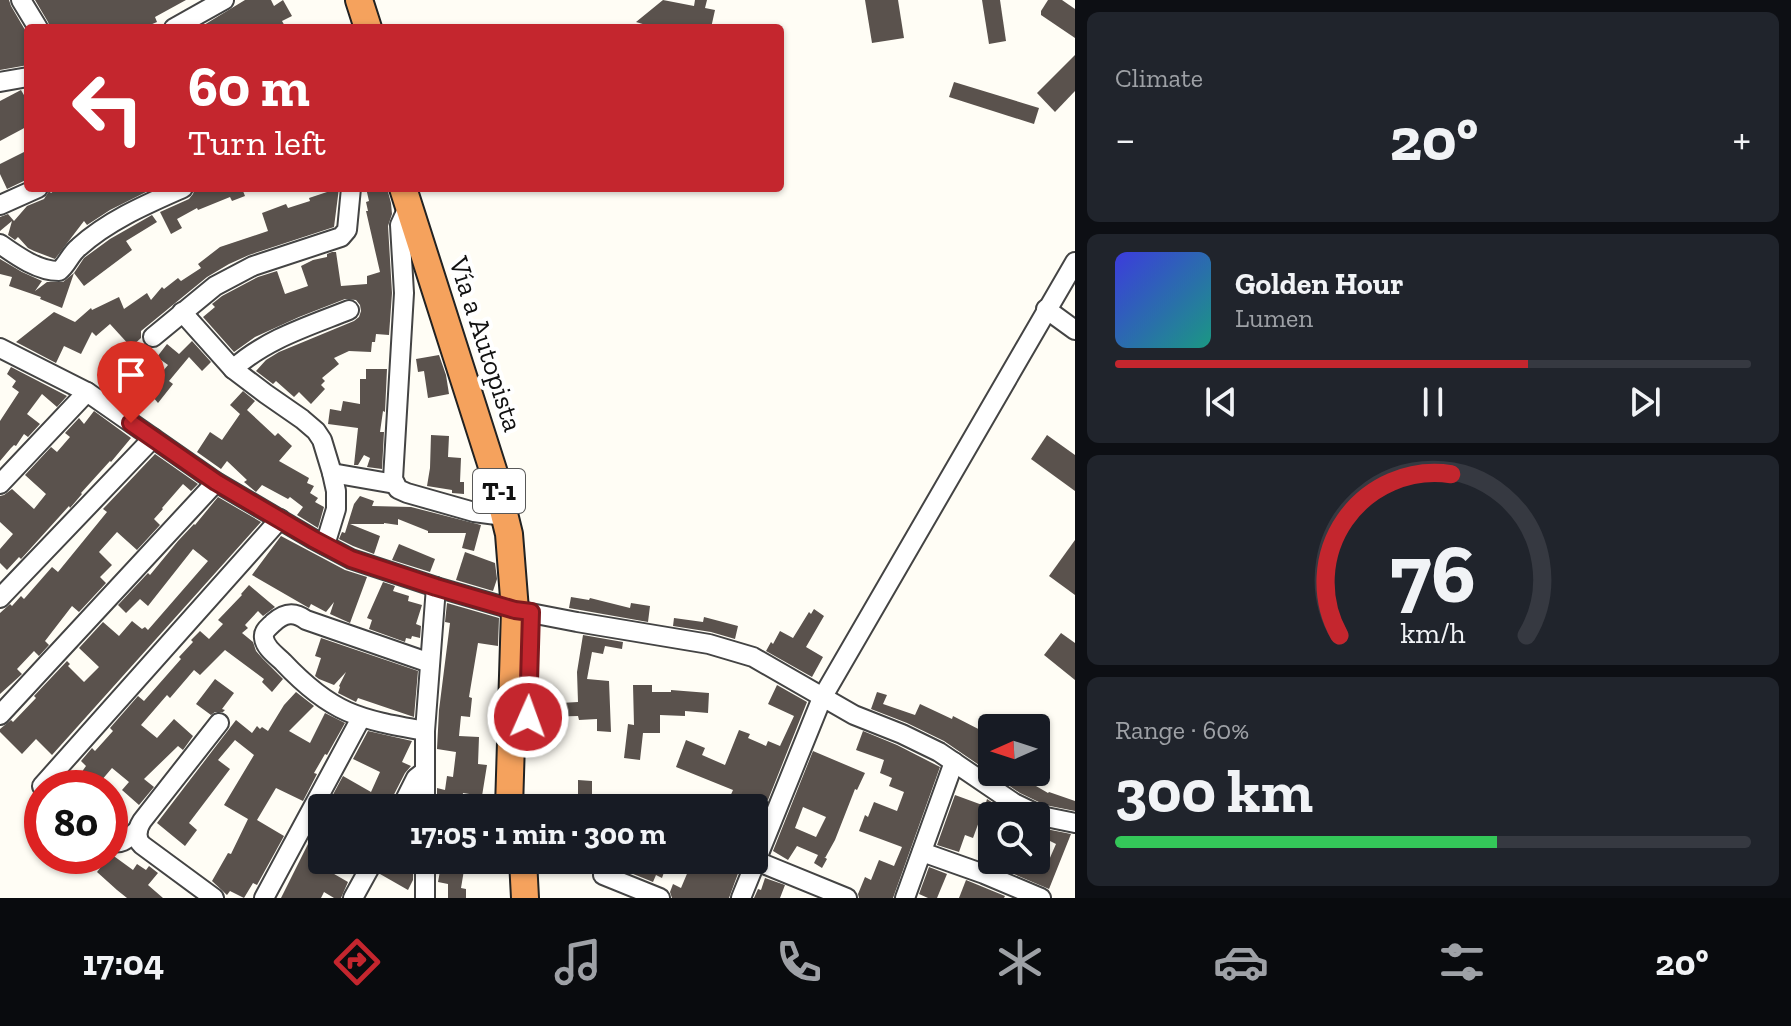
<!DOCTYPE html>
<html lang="en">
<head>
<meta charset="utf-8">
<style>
	body { margin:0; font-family:"Zilla Slab",serif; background:#20242c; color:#f1f3f6; height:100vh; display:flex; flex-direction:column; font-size:30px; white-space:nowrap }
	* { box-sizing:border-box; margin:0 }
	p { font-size:26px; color:#9ea1a6 }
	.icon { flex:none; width:44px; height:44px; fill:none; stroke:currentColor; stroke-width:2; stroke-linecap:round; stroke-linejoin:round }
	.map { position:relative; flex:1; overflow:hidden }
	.drawer { display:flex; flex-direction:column; gap:12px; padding:12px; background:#0d0f14; width:716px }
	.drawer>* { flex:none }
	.banner { position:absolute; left:24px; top:24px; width:760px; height:168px; border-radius:8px; box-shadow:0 2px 6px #0004; background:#c4262e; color:#fff; overflow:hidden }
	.needle { width:52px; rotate:267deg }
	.tools { position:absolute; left:978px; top:714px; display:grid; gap:16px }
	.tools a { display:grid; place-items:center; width:72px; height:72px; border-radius:8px; background:#171b24; box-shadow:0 2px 6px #0004; font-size:40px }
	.speed { position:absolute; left:24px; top:770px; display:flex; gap:16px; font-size:40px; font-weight:700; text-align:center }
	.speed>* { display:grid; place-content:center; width:104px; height:104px; border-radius:50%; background:#171b24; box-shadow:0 2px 6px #0004; line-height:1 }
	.speed .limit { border:12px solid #d22; background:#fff; color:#111 }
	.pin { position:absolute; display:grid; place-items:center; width:68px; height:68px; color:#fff; margin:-82px -34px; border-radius:50% 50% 50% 0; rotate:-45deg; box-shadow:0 0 8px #0007 }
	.pin .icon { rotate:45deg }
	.me { position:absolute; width:88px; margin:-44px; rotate:2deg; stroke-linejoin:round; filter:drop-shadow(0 0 6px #0008) }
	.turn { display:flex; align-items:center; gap:28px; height:168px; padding:0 32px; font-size:36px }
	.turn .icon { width:104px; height:104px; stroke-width:2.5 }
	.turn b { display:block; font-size:56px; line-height:68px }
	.big { font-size:60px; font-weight:700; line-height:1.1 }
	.drawer .widget { flex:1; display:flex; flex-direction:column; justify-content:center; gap:12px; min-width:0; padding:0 28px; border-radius:12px; background:#20242c }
	.drawer .dial { align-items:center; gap:0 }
	.dial svg { height:208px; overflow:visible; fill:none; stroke:#363941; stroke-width:7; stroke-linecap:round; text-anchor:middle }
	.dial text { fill:#f1f3f6; stroke:none }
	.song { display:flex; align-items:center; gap:24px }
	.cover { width:96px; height:96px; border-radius:12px; background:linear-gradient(135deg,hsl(240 70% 55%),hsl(170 70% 35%)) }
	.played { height:8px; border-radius:4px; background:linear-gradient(90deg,#c4262e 65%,#363941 65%) }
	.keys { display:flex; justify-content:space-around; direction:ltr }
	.heat { display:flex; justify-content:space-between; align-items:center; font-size:44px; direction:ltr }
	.charge { height:12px; border-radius:6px; background:linear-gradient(90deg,#34c759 60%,#363941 0) }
	.trip { position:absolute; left:308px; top:794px; width:460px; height:80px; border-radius:8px; background:#171b24; box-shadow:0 2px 6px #0004; font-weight:700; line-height:80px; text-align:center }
	.dock { display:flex; height:128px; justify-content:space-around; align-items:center; background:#090b0e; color:#9ea1a6 }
	.dock .icon { width:56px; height:56px }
	.dock .active { color:#c4262e }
	.dock b { font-size:36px; color:#f1f3f6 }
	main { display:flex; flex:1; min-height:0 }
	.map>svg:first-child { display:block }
	.building { fill:#5a524d; fill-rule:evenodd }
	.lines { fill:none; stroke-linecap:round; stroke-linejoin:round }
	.minor-casing { stroke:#444; stroke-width:22 }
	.highway-casing { stroke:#222; stroke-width:30 }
	.minor { stroke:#fff; stroke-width:18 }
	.highway { stroke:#f5a25d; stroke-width:26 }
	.route-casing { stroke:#7f191e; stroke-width:20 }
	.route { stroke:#c4262e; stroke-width:14 }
	.labels { text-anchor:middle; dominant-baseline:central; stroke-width:8; stroke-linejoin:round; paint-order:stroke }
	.shield { fill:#fff; stroke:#585858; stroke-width:2 }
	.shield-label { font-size:26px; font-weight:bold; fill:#111 }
	.street-label { font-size:28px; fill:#111; stroke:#fff }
</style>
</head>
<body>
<main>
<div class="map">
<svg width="1075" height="898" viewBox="0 0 1075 898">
	<rect width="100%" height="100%" fill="#fffdf5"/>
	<g class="building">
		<polygon points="0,0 9,0 11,6 28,35 28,65 0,70"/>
		<polygon points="35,0 186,0 155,17 157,22 143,28 50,28 48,22"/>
		<polygon points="245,0 271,0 274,6 283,0 292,16 282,21 286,28 199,28"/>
		<polygon points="663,0 694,6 695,0 707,0 705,8 715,10 711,28 656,28 636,22"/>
		<polygon points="865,0 898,0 904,38 872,43"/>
		<polygon points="982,0 1000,0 1006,41 989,44"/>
		<polygon points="1048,0 1062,0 1075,9 1075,38 1041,15 1041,11"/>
		<polygon points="1075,55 1075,91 1055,112 1037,93"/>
		<polygon points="954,82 1039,108 1034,124 949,97"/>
		<polygon points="21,90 28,102 28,126 0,141 0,101"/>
		<polygon points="28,150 28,179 7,189 0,174 0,164"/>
		<polygon points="58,188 154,188 110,210 87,225 84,221 55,259 34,251 28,248 18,237 15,240 8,235 12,221 0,231 0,217 8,214 14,221 27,206 44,199 49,191 51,193"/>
		<polygon points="195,188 251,188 243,191 245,196 232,201 230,197 198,210 197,208 177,219 182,228 171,234 160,212 189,199 193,194"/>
		<polygon points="339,188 334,227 249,255 229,264 207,277 141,331 141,338 131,347 110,324 96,336 92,332 81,354 64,346 56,363 16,342 54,312 75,322 91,308 92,310 119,297 124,309 147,293 151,300 162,287 164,289 178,278 181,281 201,268 198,264 220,247 268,231 262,213 286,204 288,208 310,201 309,198"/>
		<polygon points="366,188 387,188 391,203 392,214 388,226 392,293 389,335 376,334 375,342 372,342 371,352 349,351 334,358 339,364 322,378 325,381 321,385 325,389 311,404 299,392 294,397 276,381 273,384 256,371 266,360 279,352 354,321 359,317 361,311 360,305 356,300 345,299 299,317 255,337 234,352 203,317 215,307 212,304 222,296 258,277 277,271 285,294 308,286 301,266 313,260 327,257 327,254 332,252 336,252 341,286 367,284 367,276 380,272 366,211 368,211 366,202 369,201"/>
		<polygon points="152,215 157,222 126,241 132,250 84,286 74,273 84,258 110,239"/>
		<polygon points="0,259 22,272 42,281 35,291 47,282 63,282 74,273 62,308 40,299 41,297 9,286 12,277 0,274"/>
		<polygon points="192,341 211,362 202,371 189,357 169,381 173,384 158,403 147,390 168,365 157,357 167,344 179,354"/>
		<polygon points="439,355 446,375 449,394 428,398 424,371 418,372 416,359"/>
		<polygon points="11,367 67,396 57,407 42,394 27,414 40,424 28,437 24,434 16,446 14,445 11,448 0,461 0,421 19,392 12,387 16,381 7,374"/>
		<polygon points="366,369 387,369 385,412 383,411 380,432 384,432 382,469 367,467 370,458 364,455 358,465 354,465 358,428 328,424 330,409 341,411 343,401 360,404 360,379 366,379"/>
		<polygon points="243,391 255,401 247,410 275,436 278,433 292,446 279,461 309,478 307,483 314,486 310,493 318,498 315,502 324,507 318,528 297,515 303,507 290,497 288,499 262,485 256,492 244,482 247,480 227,461 221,469 197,452 210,432 222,440 240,414 230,405"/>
		<polygon points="94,411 131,438 111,462 110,461 81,493 82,494 70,508 69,506 21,559 19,557 7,570 0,563 0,549 13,534 0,522 0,496 4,495 12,489 34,509 46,494 25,475 51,447 57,452 70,437 65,433 79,418 84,424"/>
		<polygon points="431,435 449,436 448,457 461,458 460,482 464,482 464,494 452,493 452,490 427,486 430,468"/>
		<polygon points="1047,435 1075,455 1075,491 1031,459"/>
		<polygon points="155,454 198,484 191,491 183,484 162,508 163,509 154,519 160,525 137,550 117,532 99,552 112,565 100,577 106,583 79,612 72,606 45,641 49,645 39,656 34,651 17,669 22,674 0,694 0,613 10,604 12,606 21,596 24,599 52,567 58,572 107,512 103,509"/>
		<polygon points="360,496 374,501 372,506 411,507 481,525 474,551 462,548 466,533 428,533 428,531 398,519 398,525 384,523 384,524 350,524 380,536 374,554 353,546 339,539 342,532 345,533 354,504"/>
		<polygon points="218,497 261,522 52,755 36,739 22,754 0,732 0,729 11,720 13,722 36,698 34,696 67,661 70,664 68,666 84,682 99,667 79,648 103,622 119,636 132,621 142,629 145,627 148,630 208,561 193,549 148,606 140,599 126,613 118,605 148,573 150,575 178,541 194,524 195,525"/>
		<polygon points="281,536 345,570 367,577 350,623 330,614 334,602 326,612 311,604 309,608 252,575"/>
		<polygon points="1075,540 1075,595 1049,576"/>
		<polygon points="399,544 435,559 430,572 392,560"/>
		<polygon points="465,552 495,563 497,579 493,591 456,580"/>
		<polygon points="383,582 395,586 393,591 409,596 408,601 422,605 416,624 421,626 420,638 412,636 411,639 406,638 405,642 369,629 372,620 367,618"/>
		<polygon points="249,585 275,607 263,616 258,611 245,625 248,628 242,633 253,642 256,651 263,659 283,679 272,692 262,682 264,679 225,650 200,675 194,670 170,698 167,695 141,725 157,738 174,719 193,736 183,750 178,746 144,779 154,787 139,805 122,790 129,782 112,768 95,788 79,788 88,778 81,773 86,766 81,761 92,748 95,751 113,731 110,728 138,696 144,701 181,659 179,657 193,642 191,640 200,631 209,639 223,624 218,620 242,595 241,594"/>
		<polygon points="571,597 589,600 590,598 630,608 631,603 650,606 648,622 569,608"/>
		<polygon points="447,603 499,618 498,646 478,643 469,697 472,698 470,717 461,716 459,736 479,737 478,764 487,765 482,796 463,793 461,808 437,808 437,788 445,790 447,776 453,777 456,752 437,749 439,710 450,623 445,622"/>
		<polygon points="814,609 824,616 806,647 823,657 812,677 766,651 771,642 773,644 780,631 793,638 809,612 811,614"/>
		<polygon points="704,617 738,626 735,639 711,632 673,626 674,618 703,622"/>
		<polygon points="1061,633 1075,643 1075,680 1044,655"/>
		<polygon points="583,635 623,642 622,649 605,646 603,654 592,652 587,679 609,681 611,732 597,731 597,719 579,720 578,716 542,717 542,704 578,702 577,672"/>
		<polygon points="321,638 418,671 414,717 358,698 356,702 338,693 340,687 339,686 346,672 334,685 319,679 315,676 321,658 315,656"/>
		<polygon points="215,679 234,693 222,709 225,710 223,712 215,712 211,715 196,704"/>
		<polygon points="633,685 652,685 652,692 671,692 671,690 709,693 708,713 685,711 685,716 660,715 660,733 643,733 640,760 624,758 628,724 634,725"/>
		<polygon points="777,685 807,702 768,800 760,797 755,808 725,808 733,790 676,767 686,740 705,748 702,755 725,765 739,730 750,734 748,738 766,746 768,741 780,746 794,716 768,704"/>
		<polygon points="296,692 314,706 289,731 310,743 325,713 345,723 327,755 325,754 314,773 317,774 303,801 276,788 257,820 284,836 257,885 253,883 244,898 230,891 227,895 212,881 228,853 231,854 248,819 224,805 254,755 235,740 218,760 230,769 189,823 197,830 185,846 157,823 236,720 252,733 257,726 260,729 262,727 268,731 284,705"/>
		<polygon points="877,692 887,695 883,704 915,715 920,704 952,719 953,716 992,736 992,772 1029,772 1024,779 1048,793 1049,792 1075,801 1075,811 1045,805 1020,793 944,741 907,723 871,709"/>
		<polygon points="368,731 412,741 402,762 411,766 405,773 387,808 340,808 329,802 343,776 371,792 380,772 353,759"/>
		<polygon points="863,731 897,745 940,767 893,898 859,898 858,894 865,877 871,880 879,860 894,866 902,847 859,831 865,815 868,817 874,802 897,811 904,792 889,786 892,778 880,773 884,760 856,750"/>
		<path d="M813,751L865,773L857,790L855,789L835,840L825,858L824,857L827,859L822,868L814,863L818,855L797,846L788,860L773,851ZM803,807L826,817L816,837L795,828Z"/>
		<polygon points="578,780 592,781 592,806 578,806"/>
		<polygon points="955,795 985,806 987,799 1013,816 992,816 992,823 980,819 973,838 965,835 959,852 937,845"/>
		<polygon points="322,816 322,867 348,882 341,898 334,898 324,892 321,898 281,898"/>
		<polygon points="1036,827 1071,834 1049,889 995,866 997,860 1049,860 1056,844 1036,834"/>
		<polygon points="111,854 133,870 137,864 146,870 149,866 158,873 148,885 163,898 127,898 117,890 97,872"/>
		<polygon points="386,860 413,874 413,880 408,890 380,874"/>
		<polygon points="442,860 461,860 460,870 464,870 461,888 466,889 466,898 448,898 448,884 438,882"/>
		<polygon points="630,860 729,860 727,863 740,868 729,898 672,898 670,892 673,884 681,888 689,869 668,861 662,878 656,875 653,882 616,867 618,863 627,867"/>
		<polygon points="929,867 947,874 937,898 928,898 919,894"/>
		<polygon points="765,878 785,885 780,898 754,898 758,889 761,890"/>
		<polygon points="966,880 1005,896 1004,898 959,898"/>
	</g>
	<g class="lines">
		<g class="minor-casing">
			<g id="minor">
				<polyline points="21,0 38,28"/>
				<polyline points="174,28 224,0"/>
				<polyline points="0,82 28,77"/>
				<polyline points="0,205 38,188"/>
				<polyline points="410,210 405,214 400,225 404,293 393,479 398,489 407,493 474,512 504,516"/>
				<path d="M0,244C17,256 38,271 59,271C67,265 70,254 79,247C109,220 147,204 183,188"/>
				<polyline points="1046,309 1075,330"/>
				<polyline points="182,312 233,369 266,394 302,419 316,431 322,440 332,473 336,491 336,509 325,545"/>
				<polyline points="153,337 215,286 253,266 341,237 347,230 351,188"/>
				<polyline points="0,348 87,392 216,482 313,539 351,559 436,587 515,610 577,622 709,644 753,657 854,715 902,734 939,752 1014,803 1041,816 1075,823"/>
				<path d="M233,369C266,339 309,326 349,310"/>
				<polyline points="332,473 395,484"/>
				<polyline points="0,484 87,392"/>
				<polyline points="0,598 153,438"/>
				<polyline points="0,715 216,482"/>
				<path d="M425,731C358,719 332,714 283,662C277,656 265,648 264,638C263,631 268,628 273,623C284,613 294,611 306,620L430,663"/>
				<polyline points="42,786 280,519"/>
				<polyline points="622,806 627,808"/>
				<polyline points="401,808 416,778 425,771"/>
				<polyline points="425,808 425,731 436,587"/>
				<path d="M110,841C122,846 129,837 138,830"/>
				<polyline points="922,852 984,874 1041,898"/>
				<polyline points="754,860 847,898"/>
				<polyline points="603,875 660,898"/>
				<path d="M214,898L142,845C135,838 137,829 142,821L219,723"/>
				<polyline points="264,898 361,718"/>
				<polyline points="353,898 374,860"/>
				<polyline points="425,898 425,860"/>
				<polyline points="741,898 822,698 1075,262"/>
				<polyline points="905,898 954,762"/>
			</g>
		</g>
		<g class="highway-casing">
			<g id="highway">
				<polyline points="359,0 368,28"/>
				<polyline points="403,188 494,473 509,534 515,610 509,808"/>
				<polyline points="523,860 525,898"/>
			</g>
		</g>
		<use href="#minor" class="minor"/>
		<use href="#highway" class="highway"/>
	</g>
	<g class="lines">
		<g class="route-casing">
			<polyline id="route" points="131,423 216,482 313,539 351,559 436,587 515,610 531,612 528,717"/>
		</g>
		<use href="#route" class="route"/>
	</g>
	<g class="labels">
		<rect class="shield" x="473" y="469" width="52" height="44" rx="6"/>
		<g class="shield-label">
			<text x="499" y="491">T-1</text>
		</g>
		<g class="street-label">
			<text transform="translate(486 344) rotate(72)">Vía a Autopista</text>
		</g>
	</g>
</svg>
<div class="tools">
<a><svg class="needle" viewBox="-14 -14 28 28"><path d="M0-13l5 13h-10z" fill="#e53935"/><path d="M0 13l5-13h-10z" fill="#9ea1a6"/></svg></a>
<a><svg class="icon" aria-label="search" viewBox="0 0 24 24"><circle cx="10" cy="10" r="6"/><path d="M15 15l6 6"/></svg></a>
</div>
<div class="speed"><div class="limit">80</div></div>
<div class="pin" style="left:131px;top:423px;background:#d93025"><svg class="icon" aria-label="arrive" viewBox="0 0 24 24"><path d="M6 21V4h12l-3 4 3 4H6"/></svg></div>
<svg class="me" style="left:528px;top:717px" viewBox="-20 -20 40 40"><circle r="17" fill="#c4262e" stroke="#fff" stroke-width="3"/><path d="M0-11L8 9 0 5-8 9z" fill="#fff"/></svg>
<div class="trip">17:05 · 1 min · 300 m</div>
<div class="banner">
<div class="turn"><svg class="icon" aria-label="left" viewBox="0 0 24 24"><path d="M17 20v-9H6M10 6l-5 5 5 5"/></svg><div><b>60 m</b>Turn left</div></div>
</div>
</div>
<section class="drawer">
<div class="widget"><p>Climate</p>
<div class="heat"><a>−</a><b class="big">20°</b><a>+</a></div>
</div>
<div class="widget">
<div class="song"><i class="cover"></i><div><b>Golden Hour</b><p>Lumen</p></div></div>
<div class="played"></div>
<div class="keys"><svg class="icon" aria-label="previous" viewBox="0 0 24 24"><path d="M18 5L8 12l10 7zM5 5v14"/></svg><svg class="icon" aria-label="pause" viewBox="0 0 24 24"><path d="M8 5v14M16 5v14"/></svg><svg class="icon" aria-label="next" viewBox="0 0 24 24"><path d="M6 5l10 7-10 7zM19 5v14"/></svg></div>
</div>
<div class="widget dial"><svg viewBox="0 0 100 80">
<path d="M14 69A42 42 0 1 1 86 69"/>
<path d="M14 69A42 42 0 0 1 57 7" stroke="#c4262e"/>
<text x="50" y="56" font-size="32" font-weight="700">76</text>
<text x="50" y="72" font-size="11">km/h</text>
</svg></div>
<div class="widget"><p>Range · 60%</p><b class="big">300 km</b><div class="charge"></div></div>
</section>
</main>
<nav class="dock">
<b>17:04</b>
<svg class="icon active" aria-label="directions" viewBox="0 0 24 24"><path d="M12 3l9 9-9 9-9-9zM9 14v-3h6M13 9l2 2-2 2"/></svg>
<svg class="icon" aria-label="music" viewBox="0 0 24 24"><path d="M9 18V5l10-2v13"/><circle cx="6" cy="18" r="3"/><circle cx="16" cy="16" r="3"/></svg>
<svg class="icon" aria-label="phone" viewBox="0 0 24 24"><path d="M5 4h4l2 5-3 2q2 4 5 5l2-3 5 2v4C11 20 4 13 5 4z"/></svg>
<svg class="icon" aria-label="climate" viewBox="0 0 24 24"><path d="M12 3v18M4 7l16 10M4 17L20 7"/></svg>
<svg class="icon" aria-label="car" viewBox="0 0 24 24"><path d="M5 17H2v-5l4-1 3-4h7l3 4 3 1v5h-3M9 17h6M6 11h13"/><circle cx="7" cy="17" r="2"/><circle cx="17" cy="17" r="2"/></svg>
<svg class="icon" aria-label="filters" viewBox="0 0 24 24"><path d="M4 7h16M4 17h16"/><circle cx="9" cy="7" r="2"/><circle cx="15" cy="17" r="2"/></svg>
<b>20°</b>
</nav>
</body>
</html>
